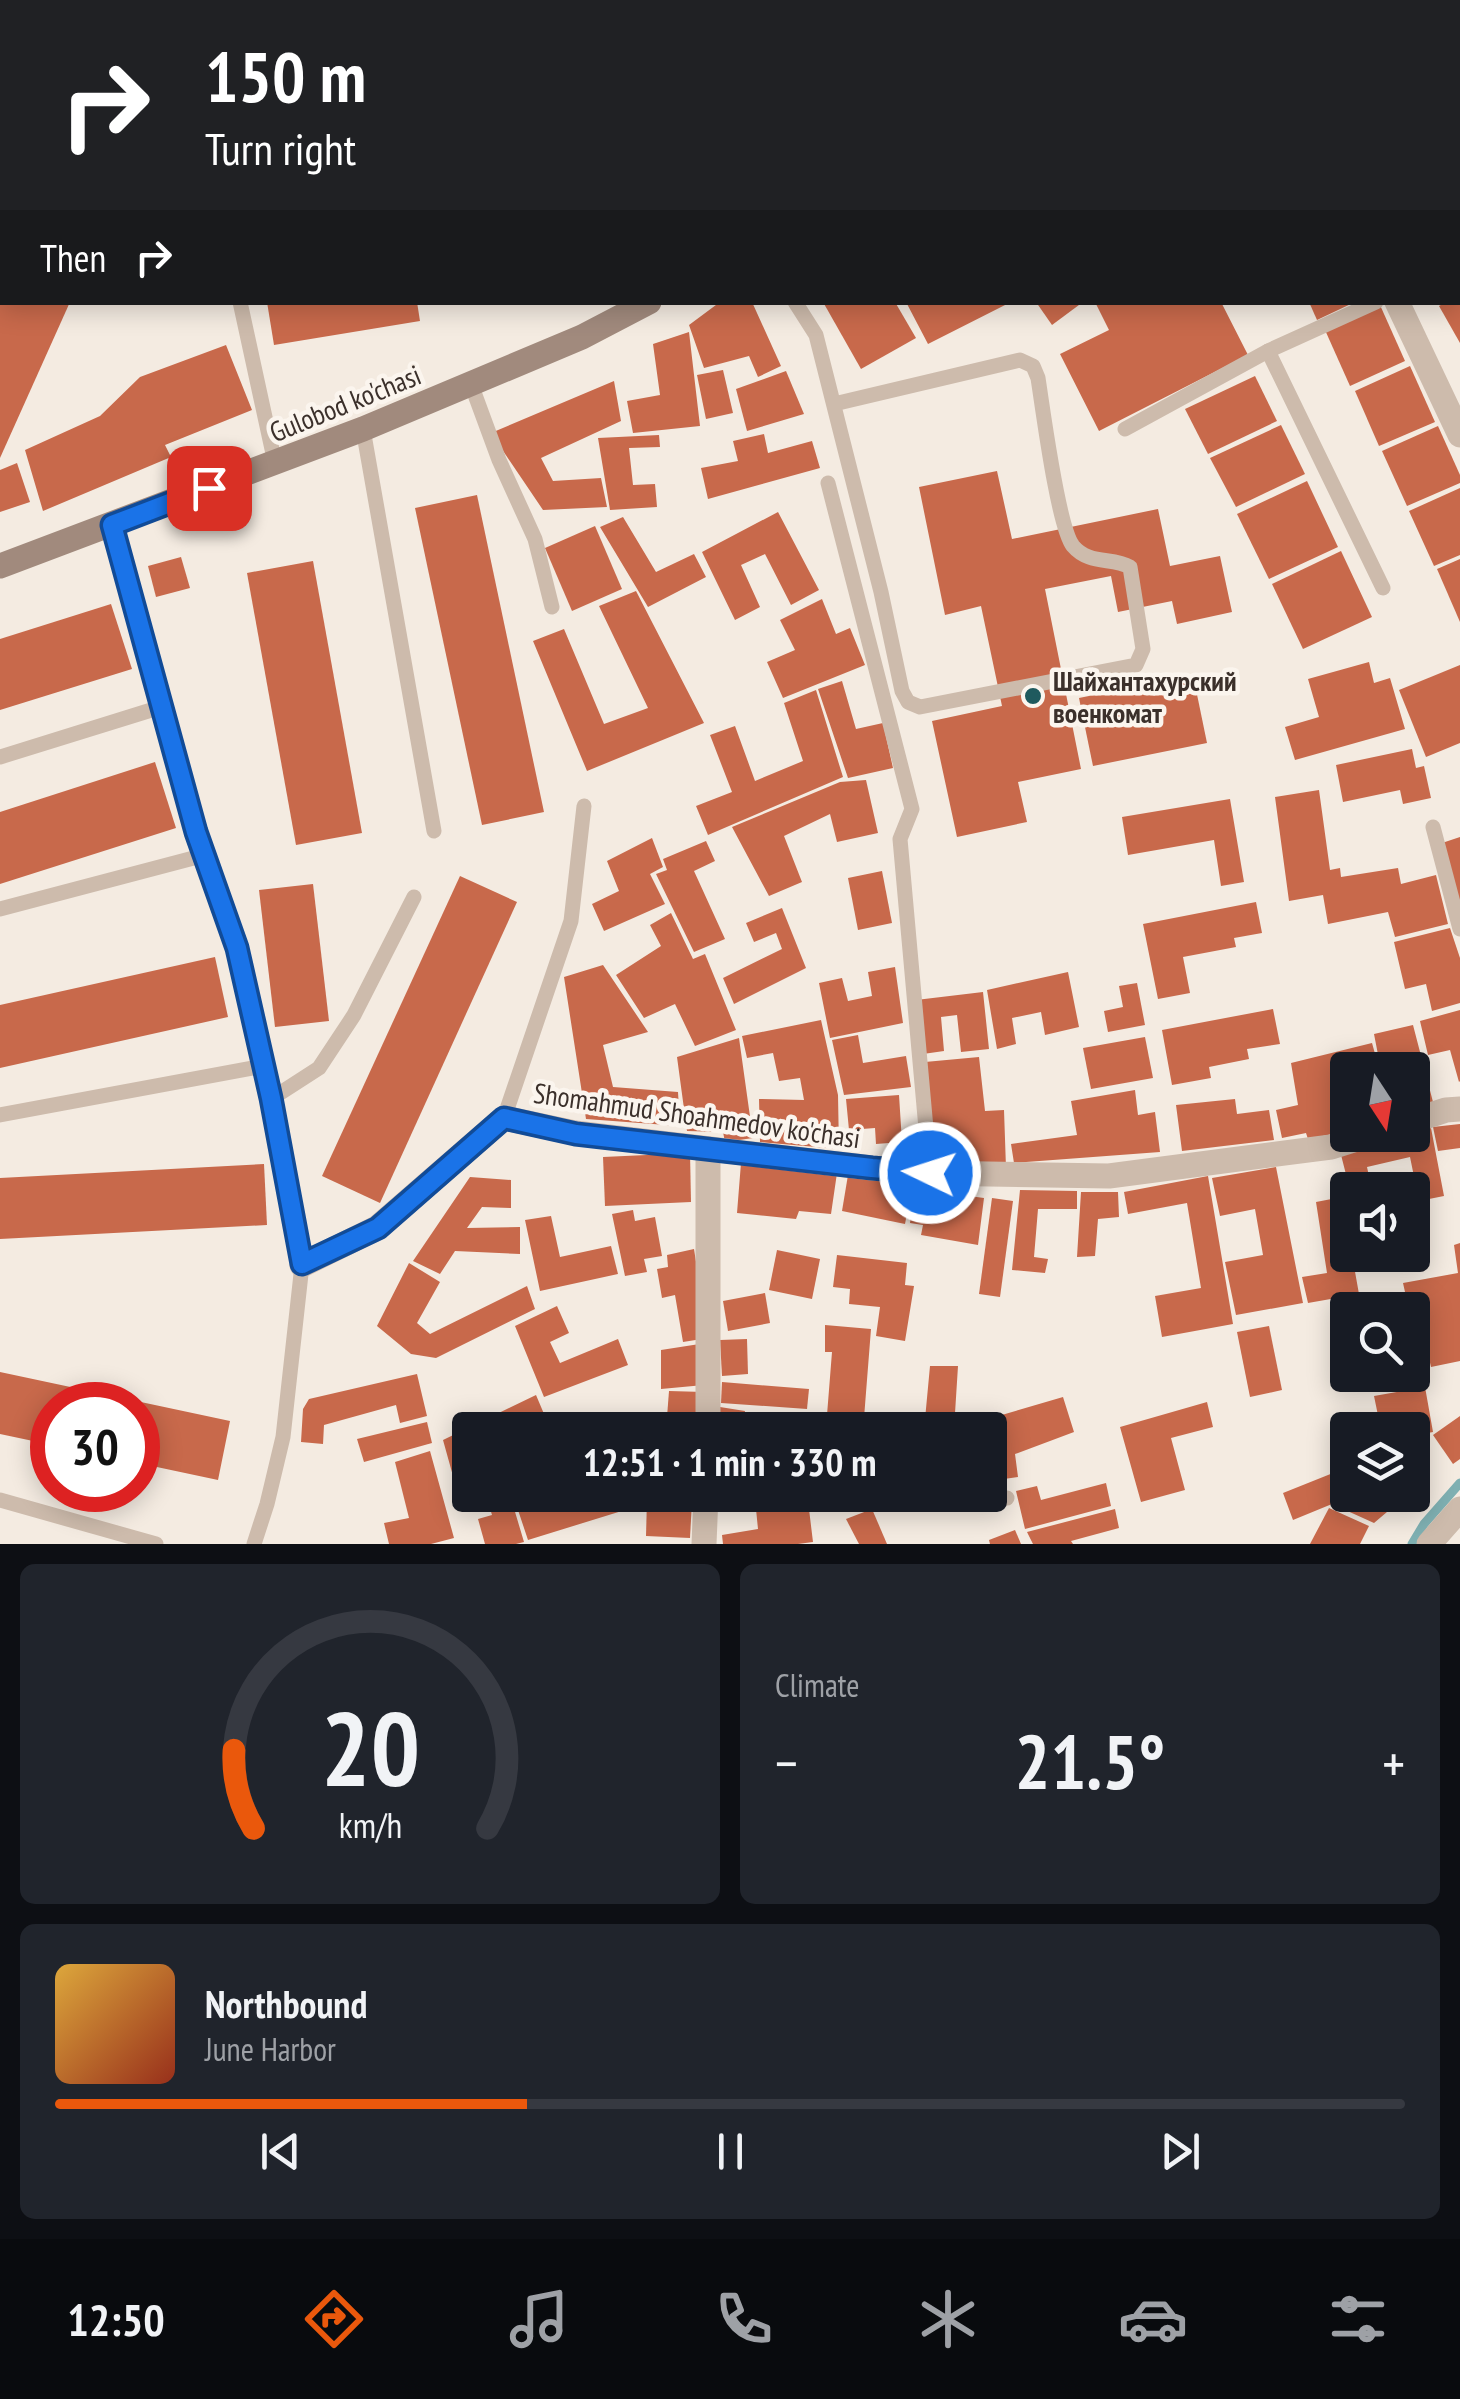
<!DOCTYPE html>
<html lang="en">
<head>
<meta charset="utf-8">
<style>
	body { margin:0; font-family:"PT Sans Narrow",sans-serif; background:#20242c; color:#f1f3f6; height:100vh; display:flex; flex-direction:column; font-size:38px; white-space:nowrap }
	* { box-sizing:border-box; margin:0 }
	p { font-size:32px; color:#9ea1a6 }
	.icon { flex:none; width:55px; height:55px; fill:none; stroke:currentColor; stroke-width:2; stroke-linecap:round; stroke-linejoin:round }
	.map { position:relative; height:1544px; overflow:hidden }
	.panel { display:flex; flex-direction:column; gap:20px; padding:20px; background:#0d0f14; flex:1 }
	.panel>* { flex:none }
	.hud { position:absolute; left:0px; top:0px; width:1460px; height:305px; box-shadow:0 5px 25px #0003; background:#202124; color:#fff; overflow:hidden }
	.needle { width:65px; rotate:168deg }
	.fabs { position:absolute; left:1330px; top:1052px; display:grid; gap:20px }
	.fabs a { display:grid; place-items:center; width:100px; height:100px; border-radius:10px; background:#171b24; box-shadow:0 5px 25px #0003; font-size:50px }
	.speed { position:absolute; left:30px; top:1382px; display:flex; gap:20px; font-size:50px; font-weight:700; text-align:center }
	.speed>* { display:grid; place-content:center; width:130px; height:130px; border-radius:50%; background:#171b24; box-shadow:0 5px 25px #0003; line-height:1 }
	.speed .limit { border:15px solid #d22; background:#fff; color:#111 }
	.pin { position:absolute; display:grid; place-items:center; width:85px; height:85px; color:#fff; margin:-42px; border-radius:20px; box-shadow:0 5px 15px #0006 }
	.me { position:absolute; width:110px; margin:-55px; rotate:274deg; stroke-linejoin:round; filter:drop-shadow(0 0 8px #0008) }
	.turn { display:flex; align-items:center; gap:35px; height:210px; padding:0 40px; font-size:45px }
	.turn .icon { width:130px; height:130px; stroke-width:2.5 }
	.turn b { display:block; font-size:70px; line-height:85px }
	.then { display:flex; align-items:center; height:95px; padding:0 40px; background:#0003; gap:20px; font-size:38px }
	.big { font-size:75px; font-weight:600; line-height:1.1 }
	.panel .card { flex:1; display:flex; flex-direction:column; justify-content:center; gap:15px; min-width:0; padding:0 35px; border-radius:15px; background:#20242c }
	.panel .dial { align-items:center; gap:0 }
	.dial svg { height:260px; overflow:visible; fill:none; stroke:#363941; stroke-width:7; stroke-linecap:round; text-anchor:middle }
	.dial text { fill:#f1f3f6; stroke:none }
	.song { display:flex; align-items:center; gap:30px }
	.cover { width:120px; height:120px; border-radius:15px; background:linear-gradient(135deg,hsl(40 70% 55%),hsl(10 70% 35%)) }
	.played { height:10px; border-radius:5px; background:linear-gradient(90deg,#ea580c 35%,#363941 35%) }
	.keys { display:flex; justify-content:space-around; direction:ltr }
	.heat { display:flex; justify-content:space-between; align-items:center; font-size:55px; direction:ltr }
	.panel .tiles { flex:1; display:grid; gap:20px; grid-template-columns:1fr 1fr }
	.card:last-child { grid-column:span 2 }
	.trip { position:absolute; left:452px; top:1412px; width:555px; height:100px; border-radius:10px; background:#171b24; box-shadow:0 5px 25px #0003; font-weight:600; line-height:100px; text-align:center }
	.tab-bar { display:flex; height:160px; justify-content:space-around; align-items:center; background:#090b0e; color:#9ea1a6 }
	.tab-bar .icon { width:70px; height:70px }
	.tab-bar .selected { color:#ea580c }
	.tab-bar b { font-size:45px; color:#f1f3f6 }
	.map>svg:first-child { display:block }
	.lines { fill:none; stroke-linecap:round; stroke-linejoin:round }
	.stream { stroke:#7fb0b2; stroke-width:9 }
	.building { fill:#c8694b }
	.lane { stroke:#cdbbac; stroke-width:15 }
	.street { stroke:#cdbbac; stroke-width:25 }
	.secondary { stroke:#a18a7d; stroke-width:25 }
	.route-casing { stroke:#114b97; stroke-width:25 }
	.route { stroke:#1a73e8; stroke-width:18 }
	.poi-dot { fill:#1f5a5e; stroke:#fbf5ee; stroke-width:4 }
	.labels { text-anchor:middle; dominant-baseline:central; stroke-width:9; stroke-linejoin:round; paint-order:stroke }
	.street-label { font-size:28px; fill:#3b302b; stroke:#fbf5ee }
	.poi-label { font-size:28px; font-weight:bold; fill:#3b302b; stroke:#fbf5ee; text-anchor:start }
</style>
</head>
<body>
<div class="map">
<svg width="1460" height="1544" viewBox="0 0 1460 1544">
	<rect width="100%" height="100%" fill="#f4ebe1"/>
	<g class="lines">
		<polyline class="stream" points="1412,1544 1424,1524 1460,1483"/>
	</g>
	<g class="building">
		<polygon points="0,302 70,302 0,458"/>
		<polygon points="267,302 417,302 420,321 274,345"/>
		<polygon points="720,302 752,302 781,366 758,377 749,356 704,368 689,325"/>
		<polygon points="823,302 895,302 916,338 861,369"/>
		<polygon points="906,302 950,302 951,304 1011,302 928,344"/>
		<polygon points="1036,302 1083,302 1052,325"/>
		<polygon points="1095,302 1221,302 1248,355 1099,431 1060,354 1109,330"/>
		<polygon points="1309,302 1355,302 1317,320"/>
		<polygon points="1446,302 1460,302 1460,343 1439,306"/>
		<polygon points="1380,305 1405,361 1350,386 1325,330"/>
		<polygon points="689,332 700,426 633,433 627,401 660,395 653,344"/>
		<polygon points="226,345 252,410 165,445 171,457 43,511 25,450 100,416 140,377"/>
		<polygon points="1410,366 1435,422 1379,446 1355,391"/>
		<polygon points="723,370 733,413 706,419 697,375"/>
		<polygon points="786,371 804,414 747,431 736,389"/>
		<polygon points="1255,376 1277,421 1208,454 1185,409"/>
		<polygon points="614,381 621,421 541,458 553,481 601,478 607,507 543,510 491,433"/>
		<polygon points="1281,425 1305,474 1236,507 1210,458"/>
		<polygon points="1438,426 1460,475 1460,483 1407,506 1382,451"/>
		<polygon points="764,434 768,453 812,441 820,468 708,499 701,468 738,461 733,441"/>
		<polygon points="659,435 660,447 629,448 633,485 655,484 657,507 610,510 598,438"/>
		<polygon points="17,463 30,502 0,512 0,470"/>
		<polygon points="997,471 1012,539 1158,509 1170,566 1220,556 1232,612 1177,624 1172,601 1118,612 1111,576 1045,589 1081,769 1018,782 1027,822 957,837 932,721 1002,706 981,606 945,615 919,487"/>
		<polygon points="1307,481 1338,547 1269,579 1237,514"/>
		<polygon points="1460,488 1460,555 1434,566 1409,511"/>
		<polygon points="477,495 544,812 482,825 415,508"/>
		<polygon points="778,512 819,590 791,605 765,554 741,565 760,607 735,620 702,552"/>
		<polygon points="623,517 656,572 694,554 706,577 648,607 600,527"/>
		<polygon points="595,526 622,589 572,611 545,548"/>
		<polygon points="1341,551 1372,617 1303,649 1272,584"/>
		<polygon points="181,557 190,588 156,597 148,566"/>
		<polygon points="1460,559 1460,622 1437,569"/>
		<polygon points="313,561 362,833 296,845 247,573"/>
		<polygon points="636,591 704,723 587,771 533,641 564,629 604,724 648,708 599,606"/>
		<polygon points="822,599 836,634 850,628 865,665 783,698 767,662 795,650 780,620"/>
		<polygon points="111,604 132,669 0,710 0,639"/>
		<polygon points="1369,662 1374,683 1390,678 1405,729 1295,760 1285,727 1319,717 1308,679"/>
		<polygon points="1460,665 1460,743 1426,757 1399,690"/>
		<polygon points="1193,675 1207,743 1093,766 1079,698"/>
		<polygon points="842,681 856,729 883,723 893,768 848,778 818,689"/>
		<polygon points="816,690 843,777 708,835 696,806 732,792 710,735 735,726 755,781 803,761 784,703"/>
		<polygon points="1412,749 1416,768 1424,766 1431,798 1403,804 1400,790 1343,802 1336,765"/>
		<polygon points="155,762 176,828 0,884 0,812"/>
		<polygon points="866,780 878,833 837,842 830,814 784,836 802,882 769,896 732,827 840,782"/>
		<polygon points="1319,790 1330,870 1340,868 1341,877 1398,868 1401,884 1436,875 1448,924 1395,937 1388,912 1328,924 1323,895 1289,901 1275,797"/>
		<polygon points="1230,799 1244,882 1221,886 1214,840 1128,855 1122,817"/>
		<polygon points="1460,837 1460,908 1439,844"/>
		<polygon points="652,838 663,867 650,874 665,904 604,931 592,904 619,891 607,861"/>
		<polygon points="706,841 715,861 694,871 725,939 694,952 656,874 667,870 663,859"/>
		<polygon points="882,871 892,923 858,930 848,878"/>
		<polygon points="460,876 517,902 380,1203 322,1176"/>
		<polygon points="313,884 329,1021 275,1027 259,890"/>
		<polygon points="1256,902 1262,933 1234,938 1236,947 1183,957 1190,993 1158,999 1143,924"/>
		<polygon points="782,908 806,968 734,1004 723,978 782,949 776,933 754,942 746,923"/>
		<polygon points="671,913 693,959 705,954 736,1030 695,1046 675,1004 644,1018 616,975 661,946 650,925"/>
		<polygon points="1450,928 1460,958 1460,1003 1432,1011 1426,984 1405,989 1394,942"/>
		<polygon points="215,957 228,1017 0,1068 0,1005"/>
		<polygon points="603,965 648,1032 603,1045 613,1087 678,1092 680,1126 586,1119 564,977"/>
		<polygon points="895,967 903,1023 830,1038 819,983 842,978 848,1001 872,996 868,972"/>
		<polygon points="1068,972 1079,1027 1045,1035 1041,1012 1012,1018 1016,1044 997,1049 987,990"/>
		<polygon points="1137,983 1145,1025 1108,1032 1104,1011 1123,1007 1119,986"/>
		<polygon points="983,992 989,1049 961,1052 957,1015 941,1017 944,1051 923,1054 916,1000"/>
		<polygon points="1273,1009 1280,1044 1247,1049 1249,1059 1209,1067 1211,1078 1172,1085 1162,1030"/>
		<polygon points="1460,1010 1460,1081 1459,1082 1450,1050 1428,1055 1420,1021"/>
		<polygon points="821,1020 838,1095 839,1149 760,1142 759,1099 804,1100 800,1078 779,1081 773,1053 747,1058 742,1036"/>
		<polygon points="1413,1025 1433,1102 1412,1108 1412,1070 1381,1070 1374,1034"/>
		<polygon points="858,1035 863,1063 906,1056 911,1087 844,1095 832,1040"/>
		<polygon points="1145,1037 1153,1078 1091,1089 1083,1048"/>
		<polygon points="739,1038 753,1138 725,1142 723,1132 687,1131 677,1057"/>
		<polygon points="1372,1043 1379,1068 1348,1070 1348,1106 1343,1107 1347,1131 1308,1139 1306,1133 1282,1138 1276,1110 1298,1105 1291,1063"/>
		<polygon points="979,1057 985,1111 1004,1110 1006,1168 938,1169 925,1062"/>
		<polygon points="1135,1090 1138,1115 1155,1112 1160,1152 1014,1163 1011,1144 1077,1135 1071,1101"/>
		<polygon points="899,1095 902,1142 876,1144 875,1128 849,1130 846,1099"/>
		<polygon points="1235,1099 1237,1114 1269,1110 1274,1140 1182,1151 1176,1105"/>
		<polygon points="1460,1124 1460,1148 1438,1151 1433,1127"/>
		<polygon points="1431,1128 1444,1196 1419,1201 1410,1157 1367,1167 1372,1190 1350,1190 1340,1151 1403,1135 1412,1135 1412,1133"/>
		<polygon points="690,1153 691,1202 605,1206 603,1157"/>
		<polygon points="741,1163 837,1173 831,1214 799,1211 796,1219 737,1213"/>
		<polygon points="264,1164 267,1225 0,1239 0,1178"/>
		<polygon points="1276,1167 1303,1303 1236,1315 1225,1262 1263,1255 1255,1209 1220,1216 1212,1178"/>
		<polygon points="848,1175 912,1186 905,1224 842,1211"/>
		<polygon points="1208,1176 1233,1324 1162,1337 1155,1296 1201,1288 1187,1203 1128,1214 1124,1192"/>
		<polygon points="470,1177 511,1180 511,1208 482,1207 467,1228 520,1227 520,1254 455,1251 440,1274 413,1261"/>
		<polygon points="915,1187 934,1190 930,1208 944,1210 947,1193 984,1198 978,1245 921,1235 923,1225 910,1223"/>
		<polygon points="1020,1190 1077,1191 1077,1209 1038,1209 1034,1257 1048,1259 1045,1273 1012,1270"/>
		<polygon points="1081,1192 1118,1192 1119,1217 1098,1219 1095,1256 1077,1257"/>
		<polygon points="1342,1197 1348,1227 1348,1255 1352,1255 1359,1294 1308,1303 1302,1277 1327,1273 1316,1202"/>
		<polygon points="992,1198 1013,1201 1000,1297 979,1294"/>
		<polygon points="633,1210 635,1221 655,1217 662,1256 644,1259 647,1272 625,1276 612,1214"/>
		<polygon points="551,1216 560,1257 611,1246 618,1274 540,1291 525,1220"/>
		<polygon points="1460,1243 1460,1361 1431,1367 1428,1354 1412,1357 1412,1310 1409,1310 1403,1283 1458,1273 1454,1245"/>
		<polygon points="694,1249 708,1338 683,1342 675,1295 662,1298 657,1269 668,1267 667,1255"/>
		<polygon points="777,1250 820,1259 812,1299 769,1290"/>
		<polygon points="837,1255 907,1263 905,1285 914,1286 905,1341 876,1336 880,1307 849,1304 850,1289 833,1287"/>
		<polygon points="409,1263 440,1282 417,1323 430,1334 527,1286 535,1309 436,1358 411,1354 377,1326"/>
		<polygon points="765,1293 770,1323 728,1331 723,1301"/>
		<polygon points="557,1306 569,1333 550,1342 560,1363 618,1339 628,1365 544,1397 515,1326"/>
		<polygon points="825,1325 871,1329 864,1418 827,1415 832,1352 825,1352"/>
		<polygon points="1269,1326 1282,1390 1250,1397 1237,1332"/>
		<polygon points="747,1339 748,1374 722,1376 720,1340"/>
		<polygon points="706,1343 704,1385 661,1389 661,1350"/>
		<polygon points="930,1366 958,1366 954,1429 1063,1397 1074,1432 1015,1454 1018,1477 990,1481 990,1430 924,1430"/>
		<polygon points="0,1372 230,1421 218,1480 138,1463 138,1405 52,1405 52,1445 0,1434"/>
		<polygon points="417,1374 427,1416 400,1423 396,1405 324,1425 323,1444 301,1442 303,1409 309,1399"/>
		<polygon points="722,1382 809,1389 807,1409 721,1403"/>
		<polygon points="1425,1387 1433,1432 1412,1436 1412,1430 1381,1430 1374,1396"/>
		<polygon points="669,1391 704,1392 700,1430 666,1430"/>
		<polygon points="536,1395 547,1421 526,1430 470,1430 470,1471 453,1476 443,1440"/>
		<polygon points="1207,1402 1213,1427 1171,1438 1185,1490 1141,1502 1120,1427"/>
		<polygon points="720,1407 745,1411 742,1430 718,1430"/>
		<polygon points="791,1414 860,1422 859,1430 789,1430"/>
		<polygon points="1460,1416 1460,1459 1453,1464 1433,1435"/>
		<polygon points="427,1422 432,1443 364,1462 357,1439"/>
		<polygon points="430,1451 454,1538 431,1544 389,1544 384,1523 409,1518 395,1462"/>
		<polygon points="1348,1467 1348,1495 1407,1495 1374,1523 1332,1504 1293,1520 1283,1493"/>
		<polygon points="1106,1483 1111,1506 1025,1529 1016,1491 1037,1486 1041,1500"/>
		<polygon points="486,1495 510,1495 524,1542 516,1544 485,1544 478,1519 492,1515"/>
		<polygon points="513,1495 554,1495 556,1500 573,1495 620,1495 625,1510 528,1540"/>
		<polygon points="647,1499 692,1501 690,1538 646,1536"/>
		<polygon points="808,1501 813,1542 798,1544 723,1544 722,1535 758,1529 756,1509"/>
		<polygon points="1329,1508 1369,1526 1360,1544 1310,1544"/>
		<polygon points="872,1509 887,1544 859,1544 846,1519"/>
		<polygon points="1115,1509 1119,1528 1071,1541 1073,1544 1033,1544 1027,1532"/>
		<polygon points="1015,1530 1021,1544 990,1544 989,1540"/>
	</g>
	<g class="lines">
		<g class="lane">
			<polyline points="109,0 123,2"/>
			<polyline points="167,0 167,2"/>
			<polyline points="322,0 323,2"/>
			<polyline points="53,2 54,0"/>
			<polyline points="609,2 612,0"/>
			<polyline points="0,125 2,120"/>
			<polyline points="240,302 275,463"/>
			<path d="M795,302L816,335L881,592L902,691L908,702L920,707L1136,665L1143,649L1130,567C1112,557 1089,565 1073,546C1058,527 1043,410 1038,378L1033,366L1020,360L834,404"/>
			<polyline points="1268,351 1383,588"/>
			<polyline points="471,384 499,460 535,539 552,607"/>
			<polyline points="363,429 434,831"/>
			<polyline points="1125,429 1268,351 1376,302"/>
			<polyline points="828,483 912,809 900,839 930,1173"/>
			<polyline points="112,525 197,831 237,948 271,1099 302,1265 283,1437 267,1504 254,1544"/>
			<polyline points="0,757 161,707"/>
			<polyline points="1433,827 1460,929"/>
			<polyline points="0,909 205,855"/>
			<polyline points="271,1099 319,1068 354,1015 414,897"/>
			<polyline points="0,1115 264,1066"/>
			<polyline points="504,1118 571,921 584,806"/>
			<polyline points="963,1495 1007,1498"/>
			<polyline points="0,1500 156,1544"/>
		</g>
		<g class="street">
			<polyline points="624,0 625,2"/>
			<polyline points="1213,0 1214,2"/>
			<polyline points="1397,302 1460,435"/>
			<polyline points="1412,1121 1446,1110 1460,1109"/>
			<polyline points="302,1265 377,1228 504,1118 575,1133 872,1168 930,1173 1109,1176 1331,1147 1369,1135"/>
			<polyline points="708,1430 708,1149"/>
			<polyline points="704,1544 706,1495"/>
			<polyline points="1429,1544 1460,1509"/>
		</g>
		<g class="secondary">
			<polyline points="1061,2 1065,0"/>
			<polyline points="0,566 363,429 582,337 649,302"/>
		</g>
	</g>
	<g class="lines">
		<g class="route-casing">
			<polyline id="route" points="209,488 112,525 196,832 237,948 271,1098 302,1264 378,1228 504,1118 576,1134 872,1168 930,1173"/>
		</g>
		<use href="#route" class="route"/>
	</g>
	<circle class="poi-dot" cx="1033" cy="696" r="10"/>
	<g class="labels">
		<g class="street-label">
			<text transform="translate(345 403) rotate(-22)">Gulobod ko'chasi</text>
			<text transform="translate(697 1115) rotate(8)">Shomahmud Shoahmedov ko'chasi</text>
		</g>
		<g class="poi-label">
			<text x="1053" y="680">Шайхантахурский<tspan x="1053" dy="32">военкомат</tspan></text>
		</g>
	</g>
</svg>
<div class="fabs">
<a><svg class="needle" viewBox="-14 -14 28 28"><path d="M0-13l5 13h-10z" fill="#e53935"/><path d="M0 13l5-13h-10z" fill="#9ea1a6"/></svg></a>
<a><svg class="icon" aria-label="sound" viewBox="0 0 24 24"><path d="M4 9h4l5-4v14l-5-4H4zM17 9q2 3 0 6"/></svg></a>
<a><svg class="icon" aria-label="search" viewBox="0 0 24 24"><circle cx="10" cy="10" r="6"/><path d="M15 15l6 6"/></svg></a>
<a><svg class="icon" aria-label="layers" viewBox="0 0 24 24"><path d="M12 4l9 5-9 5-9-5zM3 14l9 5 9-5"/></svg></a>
</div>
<div class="speed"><div class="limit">30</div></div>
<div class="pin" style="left:209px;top:488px;background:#d93025"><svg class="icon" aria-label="arrive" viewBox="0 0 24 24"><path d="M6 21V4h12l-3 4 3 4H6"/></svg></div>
<svg class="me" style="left:930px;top:1173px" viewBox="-20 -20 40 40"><circle r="17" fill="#1a73e8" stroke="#fff" stroke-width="3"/><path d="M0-11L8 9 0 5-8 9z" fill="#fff"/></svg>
<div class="trip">12:51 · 1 min · 330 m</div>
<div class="hud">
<div class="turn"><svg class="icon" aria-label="right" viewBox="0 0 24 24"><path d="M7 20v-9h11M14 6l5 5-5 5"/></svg><div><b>150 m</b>Turn right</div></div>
<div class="then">Then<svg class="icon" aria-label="right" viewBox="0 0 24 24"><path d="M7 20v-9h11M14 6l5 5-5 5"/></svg></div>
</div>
</div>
<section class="panel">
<div class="tiles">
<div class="card dial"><svg viewBox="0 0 100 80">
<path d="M14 69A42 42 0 1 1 86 69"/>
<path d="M14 69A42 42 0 0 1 8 45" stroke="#ea580c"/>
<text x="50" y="56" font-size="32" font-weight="700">20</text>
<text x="50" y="72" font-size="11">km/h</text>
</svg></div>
<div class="card"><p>Climate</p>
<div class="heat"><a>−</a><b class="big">21.5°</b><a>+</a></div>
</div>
<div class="card">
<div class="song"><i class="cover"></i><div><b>Northbound</b><p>June Harbor</p></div></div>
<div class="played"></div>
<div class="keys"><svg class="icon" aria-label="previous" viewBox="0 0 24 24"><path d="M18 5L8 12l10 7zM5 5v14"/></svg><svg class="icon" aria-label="pause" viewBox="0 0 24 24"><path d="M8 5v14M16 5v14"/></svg><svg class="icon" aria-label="next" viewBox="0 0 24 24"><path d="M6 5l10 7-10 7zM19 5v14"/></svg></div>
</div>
</div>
</section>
<nav class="tab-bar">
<b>12:50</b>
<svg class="icon selected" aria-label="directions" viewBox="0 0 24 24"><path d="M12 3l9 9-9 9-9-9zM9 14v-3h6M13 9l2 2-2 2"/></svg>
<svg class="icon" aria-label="music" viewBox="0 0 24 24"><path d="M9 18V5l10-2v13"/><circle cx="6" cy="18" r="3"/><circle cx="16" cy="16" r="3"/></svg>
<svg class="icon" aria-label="phone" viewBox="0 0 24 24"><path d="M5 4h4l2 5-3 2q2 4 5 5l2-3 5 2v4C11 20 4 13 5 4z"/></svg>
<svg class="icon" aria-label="climate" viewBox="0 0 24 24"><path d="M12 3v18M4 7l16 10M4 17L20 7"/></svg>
<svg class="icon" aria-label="car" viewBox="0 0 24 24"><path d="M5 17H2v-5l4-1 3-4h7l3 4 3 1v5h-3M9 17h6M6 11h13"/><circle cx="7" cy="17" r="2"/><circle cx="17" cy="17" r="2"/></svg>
<svg class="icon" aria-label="filters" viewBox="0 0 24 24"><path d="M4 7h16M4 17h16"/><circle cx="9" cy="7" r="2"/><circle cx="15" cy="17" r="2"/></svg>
</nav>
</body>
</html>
